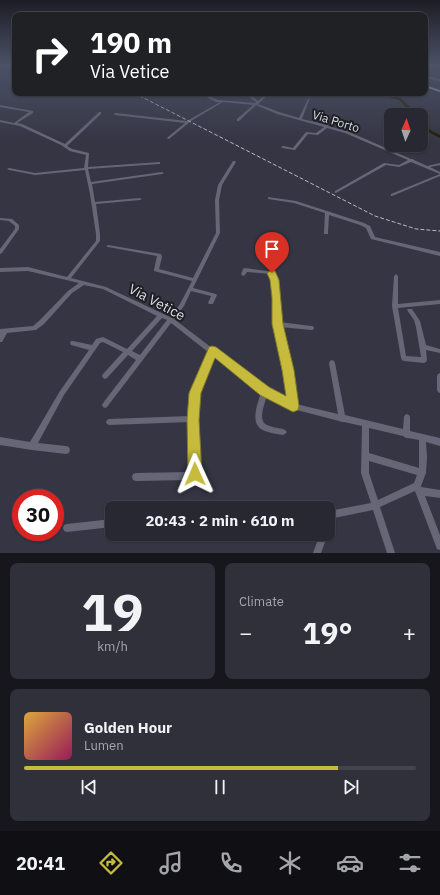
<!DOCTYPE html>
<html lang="en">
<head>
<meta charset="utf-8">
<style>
	body { margin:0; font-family:"IBM Plex Sans",sans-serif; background:#30303a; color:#f1f3f6; height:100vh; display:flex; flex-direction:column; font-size:15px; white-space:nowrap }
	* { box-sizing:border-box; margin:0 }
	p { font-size:13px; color:#a5a6ac }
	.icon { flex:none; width:22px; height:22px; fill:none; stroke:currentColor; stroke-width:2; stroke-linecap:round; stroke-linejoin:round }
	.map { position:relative; height:553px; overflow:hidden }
	.side { display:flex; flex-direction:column; gap:10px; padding:10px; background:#16161c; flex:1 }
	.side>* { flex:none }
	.guide { position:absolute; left:12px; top:12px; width:416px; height:84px; border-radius:8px; box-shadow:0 1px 3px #0004,0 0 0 1px #44444d; background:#202124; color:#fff; overflow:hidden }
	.needle { width:26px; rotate:3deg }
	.buttons { position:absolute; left:384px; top:108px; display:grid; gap:8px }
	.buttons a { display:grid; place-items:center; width:44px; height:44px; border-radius:8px; background:#282832; box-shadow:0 1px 3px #0004,0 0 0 1px #44444d; font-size:20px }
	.speed { position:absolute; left:12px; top:489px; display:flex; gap:8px; font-size:20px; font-weight:700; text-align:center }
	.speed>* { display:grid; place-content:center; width:52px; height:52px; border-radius:50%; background:#282832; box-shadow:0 1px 3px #0004,0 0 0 1px #44444d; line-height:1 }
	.speed .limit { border:6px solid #d22; background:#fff; color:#111 }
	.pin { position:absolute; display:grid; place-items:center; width:34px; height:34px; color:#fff; margin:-41px -17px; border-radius:50% 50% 50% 0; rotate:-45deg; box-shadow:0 0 4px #0007 }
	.pin .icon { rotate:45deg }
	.me { position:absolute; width:44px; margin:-22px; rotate:359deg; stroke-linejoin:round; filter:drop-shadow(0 0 3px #0008) }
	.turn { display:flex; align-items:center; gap:14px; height:84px; padding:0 12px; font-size:18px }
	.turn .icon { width:52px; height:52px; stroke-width:2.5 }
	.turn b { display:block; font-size:28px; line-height:34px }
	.big { font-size:30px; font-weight:800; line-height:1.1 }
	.side .tile { flex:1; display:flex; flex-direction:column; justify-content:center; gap:6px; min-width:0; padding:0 14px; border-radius:8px; background:#30303a }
	.side .dial { align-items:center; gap:0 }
	.dial b { font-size:52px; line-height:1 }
	.song { display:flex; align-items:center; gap:12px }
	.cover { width:48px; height:48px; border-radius:6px; background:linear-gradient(135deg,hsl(40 70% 55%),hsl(330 70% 35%)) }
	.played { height:4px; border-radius:2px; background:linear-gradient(90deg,#c6bb3c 80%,#44444d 80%) }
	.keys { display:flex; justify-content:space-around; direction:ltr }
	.heat { display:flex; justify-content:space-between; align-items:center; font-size:22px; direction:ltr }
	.side .tiles { flex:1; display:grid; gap:10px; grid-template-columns:1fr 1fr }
	.tile:last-child { grid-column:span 2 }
	.trip { position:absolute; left:105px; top:501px; width:230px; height:40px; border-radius:8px; background:#282832; box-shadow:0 1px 3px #0004,0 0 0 1px #44444d; font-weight:800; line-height:40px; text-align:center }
	.menu { display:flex; height:64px; justify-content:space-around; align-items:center; background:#101014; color:#a5a6ac }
	.menu .icon { width:28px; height:28px }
	.menu .selected { color:#c6bb3c }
	.menu b { font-size:18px; color:#f1f3f6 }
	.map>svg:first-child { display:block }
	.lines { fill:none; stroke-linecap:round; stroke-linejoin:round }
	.river { fill:#221f00; fill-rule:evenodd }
	.minor { fill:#666676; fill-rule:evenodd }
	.highway { fill:#a6a5cc; fill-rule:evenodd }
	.rail { stroke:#b9b9c3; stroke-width:1; stroke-dasharray:4 2; stroke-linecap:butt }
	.route { fill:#c6bb3c; stroke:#817a27 }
	.labels { text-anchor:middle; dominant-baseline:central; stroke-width:4; stroke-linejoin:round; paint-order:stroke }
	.far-street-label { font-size:12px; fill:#dadae3; stroke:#1e1e24 }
	.street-label { font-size:14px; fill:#dadae3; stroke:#1e1e24 }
</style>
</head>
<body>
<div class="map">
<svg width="440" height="553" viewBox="0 0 440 553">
	<rect width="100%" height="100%" fill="#353543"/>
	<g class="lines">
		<g class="river">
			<polygon points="375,93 381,93 401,98 418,115 414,115 399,100"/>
			<polygon points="421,121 432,131 440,135 440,138 430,133 421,124"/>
		</g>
		<g class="minor">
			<polygon points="425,76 440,79 440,81 425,78"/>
			<polygon points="199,93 202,93 218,100 255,103 256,102 244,93 247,93 258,101 267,93 270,93 258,104 279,112 299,118 308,99 310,98 302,119 328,125 328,126 347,131 411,159 413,159 414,160 427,166 440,163 440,165 430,167 440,172 440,176 392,196 391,196 391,194 440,174 411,162 399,167 386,165 336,193 335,193 335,191 384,163 399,165 408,160 345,133 327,128 318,135 308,134 295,150 282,148 281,147 283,146 293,148 306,132 316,133 324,127 277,114 256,105 239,121 237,121 237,119 253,105 223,102 191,121 169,139 167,138 168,137 185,123 115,115 114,114 115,113 187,121 220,102 216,102"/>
			<path d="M0,105L33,111V113L17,123L22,124L65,144L99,112H101V114L67,146L72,149L89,153L88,167L160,162V164H159L88,169L91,182L162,172L164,173L162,174L92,184L95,202L140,198L142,199L140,200L96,204L100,234V241L71,278L106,287L170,317L180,304L192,281L154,271V270L157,256L108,247L106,246L108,245L161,254L162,257L159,269L193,278L216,233L215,200L218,185L233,161H235L236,162L222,185L219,200L220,233L193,288L216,294L217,295L213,304H209L208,303L211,296L191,291L184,306L174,319L212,348H214L215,350L267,389L289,400L285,370L274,324L272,279L270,274L247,272L245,275L243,276L241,274L243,269L245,268L274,272L278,279L280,322L311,326H313L314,328L313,330H311L280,327L291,370L296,404L338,414L329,363L330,361L332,360L334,361L335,363L345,415L403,429L404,417L405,415L407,414L409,415L410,417V431L440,438V446L426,442L427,457L426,473L421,486V487L440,490V498L425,496L440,535V550L437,549L415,491L380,507L395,553H387L373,510L334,518L331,525L328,526V513L329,511L371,503L361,473L362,426L344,422H342L339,421L293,409L267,395C265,404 257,420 267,425C271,427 278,428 283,429L285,430L287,432L285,434L283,435C277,434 270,433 265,431C248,425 258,404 261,392L213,355L198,393L196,419L199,474L198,477L191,480L136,481L133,480L132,477L133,474L136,473L191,472L190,422L109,425L107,424L106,422L107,420L109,419L190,416L192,393L208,352L171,323L107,407L105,408L103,407L102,405L103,403L136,360L128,355L107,378L105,379L103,378L102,376L103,374L123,352L103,342L100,343L64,395L38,443L66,446L69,447L70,450L69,453L66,454L32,450L0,445V437L30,442L60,391L89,350L71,345L70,343L71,341H73L92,345L96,339L103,337L127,349L157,316L103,289L84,285L72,293L44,324L36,330L7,333L2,342H0V329L33,326L40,320L68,291L79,283L28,271L0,272V268L28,267L67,277L96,241V234L90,194L85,170L35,175L9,170L7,169L9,168L35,173L84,168L86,155L70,151L61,145L20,126L0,122V120L14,123L29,112L0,107ZM162,318L167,320L140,355L132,351ZM369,428L403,436L406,438H408L419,440V468L369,453ZM369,461L417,475L414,483L378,500L369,473Z"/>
			<polygon points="268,197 296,201 364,223 370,226 375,237 440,252 440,256 371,239 366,228 360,225 329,215 328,233 328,234 324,234 324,233 325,213 294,203 268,199"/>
			<polygon points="0,218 12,219 19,225 19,229 2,253 0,254 0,249 15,229 15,226 9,221 0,220"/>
			<polygon points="396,274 398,276 398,304 440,300 440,304 398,308 406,356 421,357 416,327 414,320 407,310 408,309 412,309 420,321 426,345 440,349 440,353 426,350 427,360 426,362 424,363 404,361 402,360 401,358 392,306 394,276"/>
			<polygon points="440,373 440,393 438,392 437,390 437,376 438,374"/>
			<polygon points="112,519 112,527 67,532 64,531 63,528 64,525 67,524"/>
			<polygon points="320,534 328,534 321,553 313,553"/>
		</g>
		<polygon class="highway" points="425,85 440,90 440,92 425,87"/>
		<polyline class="rail" points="134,93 375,216 416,229 440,231"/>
	</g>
	<linearGradient id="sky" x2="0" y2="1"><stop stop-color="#1d1d25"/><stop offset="0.46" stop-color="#4b5166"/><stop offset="1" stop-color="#4b5166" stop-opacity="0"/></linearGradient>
	<rect width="440" height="142" fill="url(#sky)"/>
	<polygon class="route" points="272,270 275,271 279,280 283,324 294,370 299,406 298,410 293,412 260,395 215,358 201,393 199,420 202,474 200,479 195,481 190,479 188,474 187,420 189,393 209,347 212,346 216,347 269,387 286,396 282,370 272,324 272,298 270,280 267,273"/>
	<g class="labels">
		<g class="far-street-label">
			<text transform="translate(336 121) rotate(17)">Via Porto</text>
		</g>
		<g class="street-label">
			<text transform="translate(157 302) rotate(28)">Via Vetice</text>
		</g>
	</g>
</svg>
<div class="buttons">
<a><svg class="needle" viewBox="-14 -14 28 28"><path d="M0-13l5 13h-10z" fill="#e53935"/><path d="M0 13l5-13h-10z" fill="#a5a6ac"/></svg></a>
</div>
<div class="speed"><div class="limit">30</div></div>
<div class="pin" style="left:272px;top:273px;background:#d93025"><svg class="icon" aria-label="arrive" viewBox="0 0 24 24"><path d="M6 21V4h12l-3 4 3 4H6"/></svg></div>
<svg class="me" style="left:195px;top:474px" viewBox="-20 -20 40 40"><path d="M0-17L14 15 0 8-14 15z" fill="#c6bb3c" stroke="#fff" stroke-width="4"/></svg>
<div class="trip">20:43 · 2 min · 610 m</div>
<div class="guide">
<div class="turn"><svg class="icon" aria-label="right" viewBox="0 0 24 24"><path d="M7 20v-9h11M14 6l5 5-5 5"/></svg><div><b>190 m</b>Via Vetice</div></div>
</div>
</div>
<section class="side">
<div class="tiles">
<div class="tile dial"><b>19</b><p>km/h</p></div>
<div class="tile"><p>Climate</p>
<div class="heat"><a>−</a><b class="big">19°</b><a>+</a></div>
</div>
<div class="tile">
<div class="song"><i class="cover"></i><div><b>Golden Hour</b><p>Lumen</p></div></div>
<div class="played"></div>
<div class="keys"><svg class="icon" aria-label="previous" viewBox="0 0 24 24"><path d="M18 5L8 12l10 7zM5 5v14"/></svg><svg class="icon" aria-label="pause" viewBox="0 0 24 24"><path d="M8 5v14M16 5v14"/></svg><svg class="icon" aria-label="next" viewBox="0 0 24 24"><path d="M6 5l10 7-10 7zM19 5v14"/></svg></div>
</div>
</div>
</section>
<nav class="menu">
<b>20:41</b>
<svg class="icon selected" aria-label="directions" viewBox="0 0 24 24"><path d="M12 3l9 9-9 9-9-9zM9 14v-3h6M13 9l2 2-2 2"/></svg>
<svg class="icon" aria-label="music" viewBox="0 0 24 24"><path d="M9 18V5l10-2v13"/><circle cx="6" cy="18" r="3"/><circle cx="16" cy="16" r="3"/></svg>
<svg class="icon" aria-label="phone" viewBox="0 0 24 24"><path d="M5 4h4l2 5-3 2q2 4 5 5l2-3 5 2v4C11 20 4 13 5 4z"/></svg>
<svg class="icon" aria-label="climate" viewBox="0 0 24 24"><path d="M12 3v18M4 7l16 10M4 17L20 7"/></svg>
<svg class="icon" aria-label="car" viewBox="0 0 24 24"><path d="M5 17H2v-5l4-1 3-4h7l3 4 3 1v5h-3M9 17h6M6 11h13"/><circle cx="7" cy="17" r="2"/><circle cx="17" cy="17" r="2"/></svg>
<svg class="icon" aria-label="filters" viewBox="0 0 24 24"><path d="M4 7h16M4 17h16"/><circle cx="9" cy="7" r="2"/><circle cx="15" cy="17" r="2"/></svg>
</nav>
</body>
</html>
